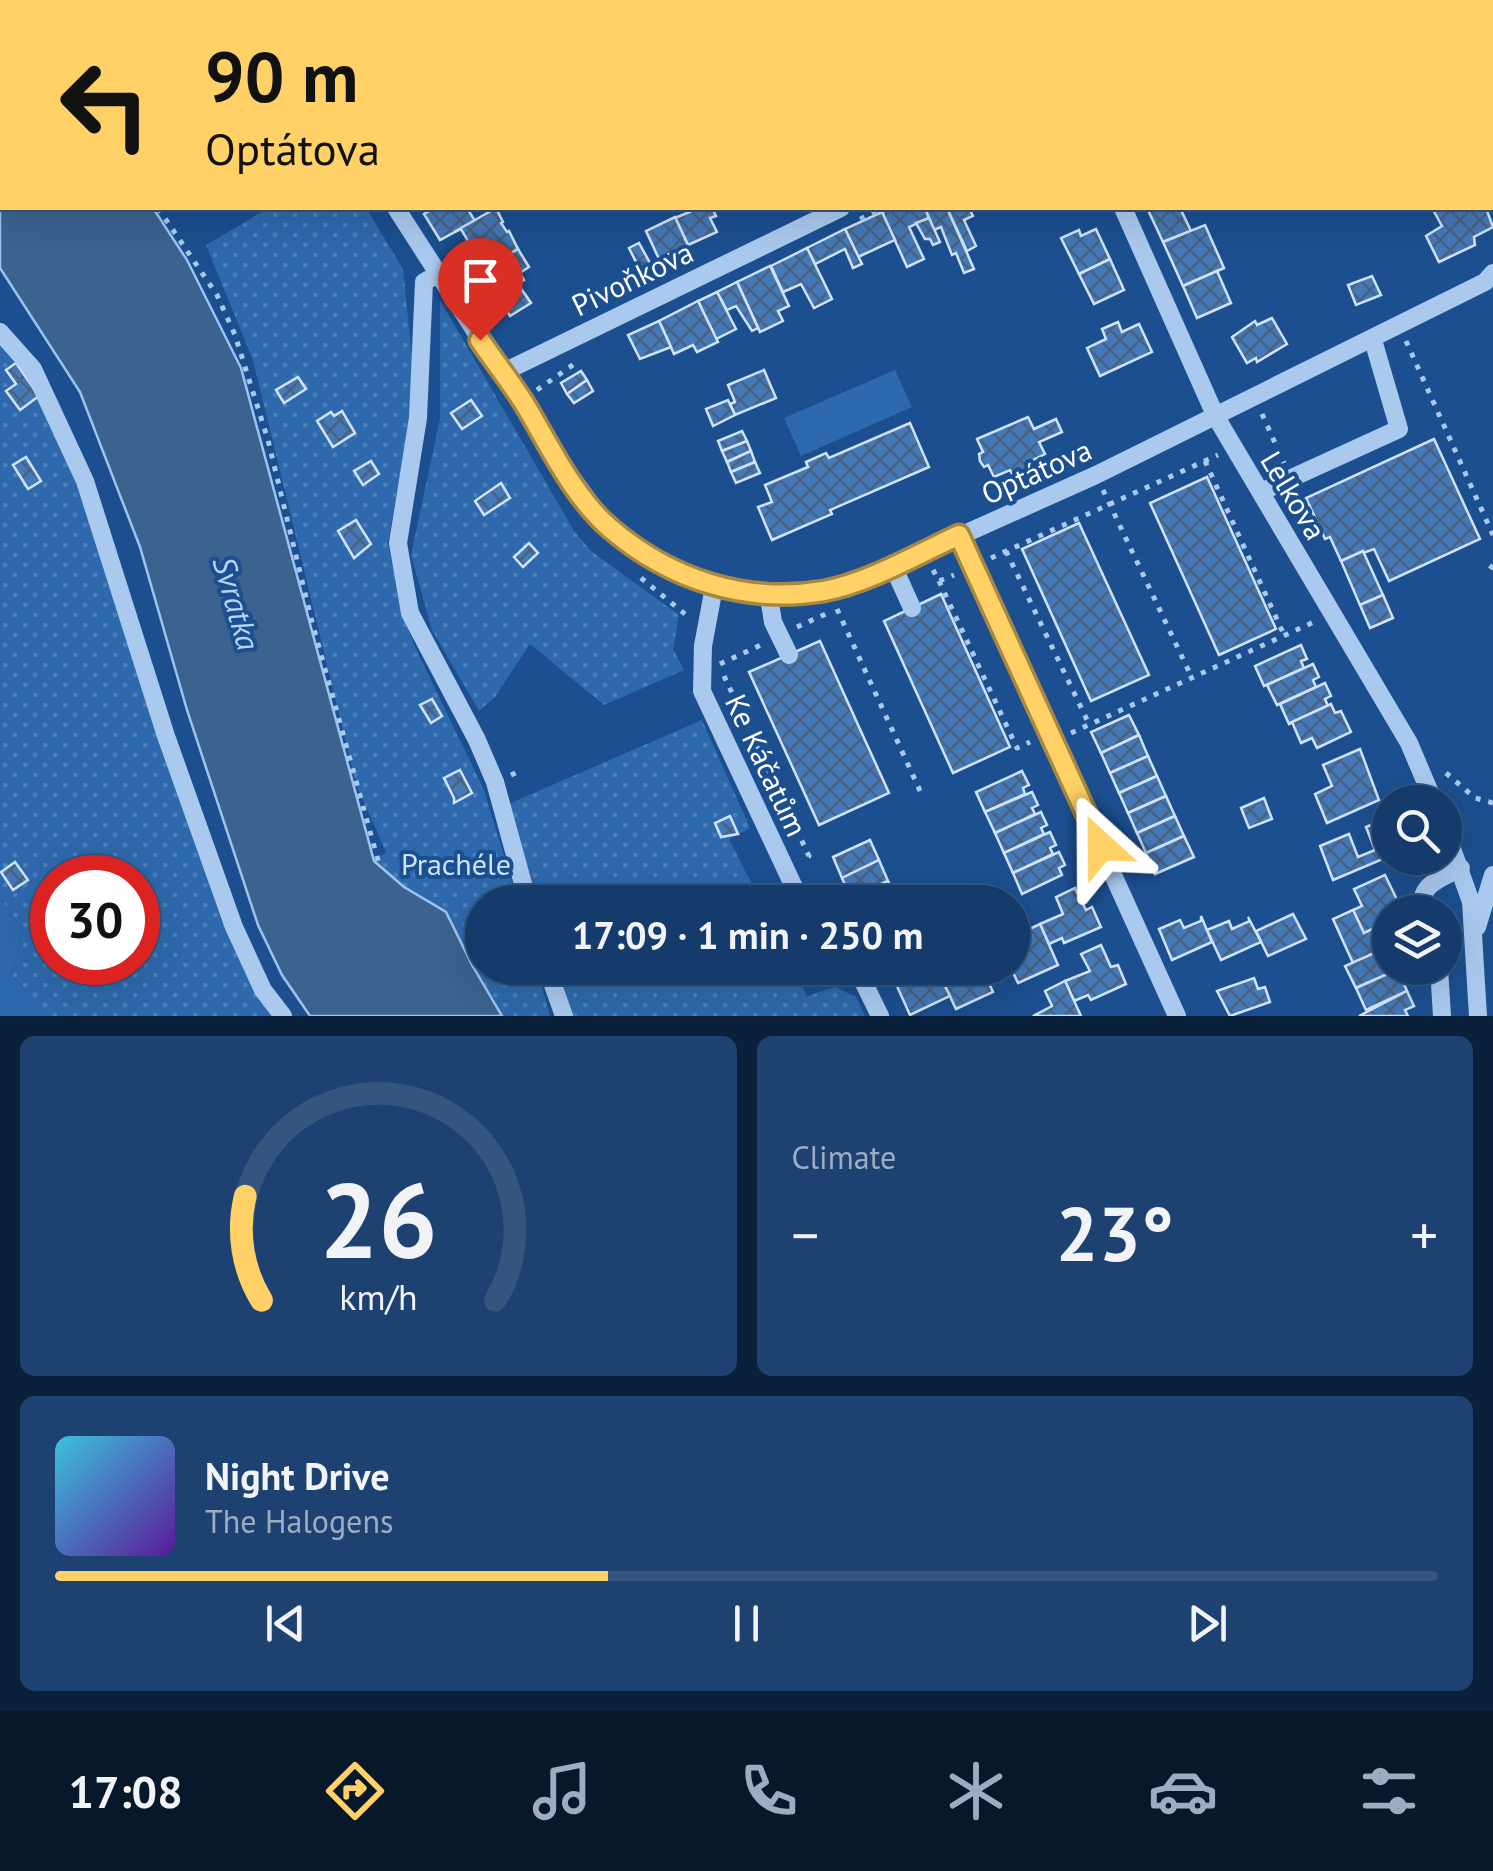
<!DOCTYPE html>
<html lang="en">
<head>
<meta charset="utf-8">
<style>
	body { margin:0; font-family:"PT Sans",sans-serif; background:#1d4271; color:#f1f3f6; height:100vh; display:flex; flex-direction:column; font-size:38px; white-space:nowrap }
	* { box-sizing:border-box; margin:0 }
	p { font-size:32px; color:#9dadc1 }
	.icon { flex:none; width:55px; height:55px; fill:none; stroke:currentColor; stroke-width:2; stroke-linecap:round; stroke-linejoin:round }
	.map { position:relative; height:1016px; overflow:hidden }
	.sheet { display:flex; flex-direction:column; gap:20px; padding:20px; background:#0b203b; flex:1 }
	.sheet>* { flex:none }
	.top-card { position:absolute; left:0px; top:0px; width:1495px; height:210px; box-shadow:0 10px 40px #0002,0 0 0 2px #33557e; background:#ffd166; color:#111; overflow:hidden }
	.buttons { position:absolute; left:1372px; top:785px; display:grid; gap:20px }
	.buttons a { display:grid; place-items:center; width:90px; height:90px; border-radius:50%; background:#143b6b; box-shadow:0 10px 40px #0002,0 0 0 2px #33557e; font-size:50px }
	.speed { position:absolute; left:30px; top:855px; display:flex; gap:20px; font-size:50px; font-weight:700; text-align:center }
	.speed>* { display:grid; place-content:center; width:130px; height:130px; border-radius:50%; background:#143b6b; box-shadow:0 10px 40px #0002,0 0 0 2px #33557e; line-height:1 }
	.speed .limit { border:15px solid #d22; background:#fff; color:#111 }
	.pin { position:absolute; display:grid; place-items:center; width:85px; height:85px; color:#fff; margin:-102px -42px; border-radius:50% 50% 50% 0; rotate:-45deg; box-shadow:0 0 10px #0007 }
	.pin .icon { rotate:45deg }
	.me { position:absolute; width:110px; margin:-55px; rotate:336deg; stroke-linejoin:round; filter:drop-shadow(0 0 8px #0008) }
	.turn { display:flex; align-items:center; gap:35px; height:210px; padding:0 40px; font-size:45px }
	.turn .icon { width:130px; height:130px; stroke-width:2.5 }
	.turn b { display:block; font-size:70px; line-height:85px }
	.big { font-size:75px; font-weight:600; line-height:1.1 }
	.sheet .tile { flex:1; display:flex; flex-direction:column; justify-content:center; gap:15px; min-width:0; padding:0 35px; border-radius:15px; background:#1d4271 }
	.sheet .dial { align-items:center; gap:0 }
	.dial svg { height:260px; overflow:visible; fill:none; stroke:#33557e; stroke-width:7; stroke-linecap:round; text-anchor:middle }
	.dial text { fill:#f1f3f6; stroke:none }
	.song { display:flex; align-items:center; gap:30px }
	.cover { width:120px; height:120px; border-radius:15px; background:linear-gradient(135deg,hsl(190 70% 55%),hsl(270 70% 35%)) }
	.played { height:10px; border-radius:5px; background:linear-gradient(90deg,#ffd166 40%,#33557e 40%) }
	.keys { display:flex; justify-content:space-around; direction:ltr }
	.heat { display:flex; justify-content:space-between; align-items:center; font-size:55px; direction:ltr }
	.sheet .tiles { flex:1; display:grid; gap:20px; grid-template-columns:1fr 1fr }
	.tile:last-child { grid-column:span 2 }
	.trip { position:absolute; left:465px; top:885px; width:565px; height:100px; border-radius:50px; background:#143b6b; box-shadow:0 10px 40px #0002,0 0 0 2px #33557e; font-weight:600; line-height:100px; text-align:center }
	.tab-bar { display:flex; height:160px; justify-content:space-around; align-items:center; background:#08182b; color:#9dadc1 }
	.tab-bar .icon { width:70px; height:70px }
	.tab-bar .selected { color:#ffd166 }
	.tab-bar b { font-size:45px; color:#f1f3f6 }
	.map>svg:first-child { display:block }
	.grass { fill:#2e69ad }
	.park { fill:url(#park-dots); fill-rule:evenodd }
	.water { fill:#3c6290; stroke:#9cc4f0; stroke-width:2.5 }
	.building { fill:url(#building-cross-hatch); stroke:#cfe3fa; stroke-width:2.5 }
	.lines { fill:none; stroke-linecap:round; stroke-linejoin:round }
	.path { stroke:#a9c9ee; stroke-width:5; stroke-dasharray:5 8; stroke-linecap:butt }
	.minor { stroke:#a9c9ee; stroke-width:18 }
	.route-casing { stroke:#a68842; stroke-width:25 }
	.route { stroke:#ffd166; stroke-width:18 }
	.labels { text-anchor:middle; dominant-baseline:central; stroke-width:8; stroke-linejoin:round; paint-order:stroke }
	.street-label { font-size:30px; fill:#fff; stroke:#1b4f8f }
	.park-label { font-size:30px; fill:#cfe3fa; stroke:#1b4f8f }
	.water-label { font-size:32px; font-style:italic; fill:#b5d3f5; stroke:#1b4f8f }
</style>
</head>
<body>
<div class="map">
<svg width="1493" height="1016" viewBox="0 0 1493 1016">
	<defs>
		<pattern id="park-dots" width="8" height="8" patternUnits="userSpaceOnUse" patternTransform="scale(2.5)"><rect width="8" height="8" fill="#2e69ad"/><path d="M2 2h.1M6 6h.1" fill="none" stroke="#4d80b9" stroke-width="1.8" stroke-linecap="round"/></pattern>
		<pattern id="building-cross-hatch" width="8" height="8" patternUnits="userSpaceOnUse" patternTransform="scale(2.5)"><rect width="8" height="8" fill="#4478b7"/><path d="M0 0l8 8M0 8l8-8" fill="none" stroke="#486282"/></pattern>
	</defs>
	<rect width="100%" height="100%" fill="#1b4f8f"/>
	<g class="grass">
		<polygon points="895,370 912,407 801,456 784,418"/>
		<polygon points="0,898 24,931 12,975 45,1016 0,1016"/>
	</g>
	<g class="park">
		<polygon points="269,208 366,208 403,269 415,387 388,543 401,608 415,647 484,790 518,902 482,902 482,968 537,968 550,1016 502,1016 472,965 446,912 404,887 374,861 386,852 356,784 253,360 206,245"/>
		<polygon points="440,300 574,531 591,551 679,615 673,649 684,670 604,705 530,644 495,697 479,711 432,630 411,555 440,419"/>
		<path d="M0,346L32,379L82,483L272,1016H45L12,975L24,931L0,898ZM52,878H138V962H52Z"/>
		<polygon points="702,720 750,828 729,839 761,902 537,902 506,805"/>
		<polygon points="554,968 793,968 807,996 835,987 856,997 865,1016 569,1016"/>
	</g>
	<polygon class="water" points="0,22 2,208 153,208 187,260 241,368 374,861 404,887 446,912 472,965 502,1016 310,1016 282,975 258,925 187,710 140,547 80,392 0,268"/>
	<g class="building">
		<polygon points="435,208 467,208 475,221 440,240 424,214"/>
		<polygon points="496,208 503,222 501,223 507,232 509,231 518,249 479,272 462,244 468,241 461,229 454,232"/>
		<polygon points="699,208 712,208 716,216 710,218 717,232 688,245 675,218"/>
		<polygon points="892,208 925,208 929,218 909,227 924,259 907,267 882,212"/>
		<polygon points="925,208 947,208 974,269 964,273 956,253 952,255 941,227 934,230"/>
		<polygon points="947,208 969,208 973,216 964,220 976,246 967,251"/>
		<polygon points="1147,208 1180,208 1191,231 1163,242"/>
		<polygon points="1432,208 1486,208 1493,227 1474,237 1475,245 1439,262 1426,236 1442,226"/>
		<polygon points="882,212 895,240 858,257 845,229"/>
		<polygon points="675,217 688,245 659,259 646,231"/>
		<polygon points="929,218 940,242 933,245 930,239 925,239 916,223"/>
		<polygon points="1205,225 1224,268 1183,286 1163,242"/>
		<polygon points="845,229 862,264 853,268 845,249 815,264 807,248"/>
		<polygon points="1096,229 1110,259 1079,274 1061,238 1079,230 1081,236"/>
		<polygon points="639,243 650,263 639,268 629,248"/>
		<polygon points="807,248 832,299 814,308 801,284 783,292 771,266"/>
		<polygon points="518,249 529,267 520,273 524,280 518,284 531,303 510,316 482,271"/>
		<polygon points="1110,259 1124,290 1094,304 1079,274"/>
		<polygon points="770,266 789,306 778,311 783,321 760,332 737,282"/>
		<polygon points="1217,271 1231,303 1197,318 1183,286"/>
		<polygon points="1372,276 1381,295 1356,305 1348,285"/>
		<polygon points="737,282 758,328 752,331 736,306 727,310 717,292"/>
		<polygon points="717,292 736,329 716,339 698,301"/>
		<polygon points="698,301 718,342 697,352 693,345 674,354 659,321"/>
		<polygon points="1272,318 1287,344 1257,362 1256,358 1247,363 1232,337 1255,321 1257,325"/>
		<polygon points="659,321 671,347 640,359 628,335"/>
		<polygon points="1118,322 1122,332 1139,324 1152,352 1100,376 1087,348 1106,339 1102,329"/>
		<polygon points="16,363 39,396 20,410 6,391 16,384 6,370"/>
		<polygon points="764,370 776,398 735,415 730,404 735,402 728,385"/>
		<polygon points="581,371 587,380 567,394 561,383"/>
		<polygon points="298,377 306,389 284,403 276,390"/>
		<polygon points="587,380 593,391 574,403 567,394"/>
		<polygon points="471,400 482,416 462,429 451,413"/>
		<polygon points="728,400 735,415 713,426 706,409"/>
		<polygon points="342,411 355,433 333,447 317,421 331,412 334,416"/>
		<polygon points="1028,417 1034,429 1056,419 1062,432 1039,442 1045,454 1029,462 1032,468 1013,476 1010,470 994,477 988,465 984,467 980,461 979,454 983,452 977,439"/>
		<polygon points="910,423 929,467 830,510 832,514 772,540 758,507 772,502 765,485 808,467 806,462 826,453 829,458"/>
		<polygon points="742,431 747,441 722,451 718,441"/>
		<polygon points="1434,439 1480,539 1389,581 1374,549 1341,561 1330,537 1325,539 1306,498"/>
		<polygon points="747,441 751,451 727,462 722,451"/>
		<polygon points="751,451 755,462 731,472 727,462"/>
		<polygon points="26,457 41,481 28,489 13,465"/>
		<polygon points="371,461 379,474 363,485 354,471"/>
		<polygon points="755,462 760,473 736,483 731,472"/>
		<polygon points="1207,477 1276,629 1219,655 1150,503"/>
		<polygon points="501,483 510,498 484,515 475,501"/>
		<polygon points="356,520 371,544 354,558 338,531"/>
		<polygon points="1079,523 1149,675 1091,701 1022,549"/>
		<polygon points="529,543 538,553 523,567 514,557"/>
		<polygon points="1363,551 1383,595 1360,605 1341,561"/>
		<polygon points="941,594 1010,747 953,773 884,621"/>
		<polygon points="1383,595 1393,618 1370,628 1360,605"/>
		<polygon points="820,641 889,793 819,825 749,672"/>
		<polygon points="1301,645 1307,659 1301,661 1304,668 1264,686 1255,666"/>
		<polygon points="1313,664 1319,677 1313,680 1316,687 1277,705 1267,685"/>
		<polygon points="1325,683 1331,696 1325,699 1328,706 1289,724 1280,704"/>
		<polygon points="432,699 442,716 431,723 420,705"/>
		<polygon points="1331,704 1335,713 1341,711 1351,732 1317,748 1312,738 1301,743 1292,722"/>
		<polygon points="1129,715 1139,735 1101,753 1091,732"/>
		<polygon points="1139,735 1148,756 1110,773 1101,753"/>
		<polygon points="1360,749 1379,800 1327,823 1315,794 1332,786 1323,765"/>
		<polygon points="1148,756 1157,776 1119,793 1110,773"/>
		<polygon points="460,770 472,793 454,803 454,798 444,778"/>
		<polygon points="1022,771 1029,785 1023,788 1025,794 985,812 976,792"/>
		<polygon points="1157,776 1166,796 1128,813 1119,793"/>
		<polygon points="1032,792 1038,805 1032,808 1035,814 995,833 985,812"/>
		<polygon points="1166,796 1175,816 1137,833 1128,813"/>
		<polygon points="1264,798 1272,819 1249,828 1241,808"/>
		<polygon points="1041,812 1047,825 1041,828 1044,834 1004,853 995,833"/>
		<polygon points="730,816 738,834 721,837 715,823"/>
		<polygon points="1175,816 1184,836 1146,853 1137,833"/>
		<polygon points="1388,818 1390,856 1333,880 1320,846 1349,834 1358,857 1375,850 1366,827"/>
		<polygon points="1050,832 1056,845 1050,848 1053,854 1013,873 1004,853"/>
		<polygon points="1184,836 1194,857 1155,874 1146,853"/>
		<polygon points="870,840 879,860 842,878 833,857"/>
		<polygon points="1059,852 1065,865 1059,868 1062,875 1022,894 1013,873"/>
		<polygon points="879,860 888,881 851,898 842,878"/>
		<polygon points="15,862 28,880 13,890 1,872"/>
		<polygon points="1385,875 1403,912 1390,912 1390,921 1364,933 1353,910 1362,906 1354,889"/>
		<polygon points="888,881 898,901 853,902 851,898"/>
		<polygon points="1075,888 1086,910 1092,907 1101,927 1064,943 1062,938 1049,944 1040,924 1063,914 1056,897"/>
		<polygon points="1353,910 1364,933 1390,921 1390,946 1353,963 1333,919"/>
		<polygon points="1293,914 1306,939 1268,956 1256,931"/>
		<polygon points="1201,916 1212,942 1172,960 1159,929 1180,920 1184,928 1201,921"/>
		<polygon points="1248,917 1261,942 1221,960 1207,930 1229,921 1232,929 1250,921"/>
		<polygon points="1040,924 1058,965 1018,983 1011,968 1012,956 1027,949 1019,934"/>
		<polygon points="1101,945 1111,967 1118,965 1126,984 1091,1000 1088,995 1074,1001 1065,981 1090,971 1081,954"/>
		<polygon points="1390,946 1390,968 1401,968 1356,988 1345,966"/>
		<polygon points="982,968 993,992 956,1009 944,984"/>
		<polygon points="1401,968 1406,968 1412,980 1404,984 1407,991 1366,1010 1356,988"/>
		<polygon points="937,971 950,996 910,1015 896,984 917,975 921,984 938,976"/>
		<polygon points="1254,978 1258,989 1265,987 1270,1002 1230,1016 1217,991"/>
		<polygon points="1065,981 1081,1016 1033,1016 1052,1006 1045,991"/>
		<polygon points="1407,991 1414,1006 1405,1010 1408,1016 1359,1016"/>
	</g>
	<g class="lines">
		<g class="path">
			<polyline points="0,16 2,18"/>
			<polyline points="1492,172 1493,173"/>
			<polyline points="158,208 217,295 235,335 268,440 312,622 379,864"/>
			<polyline points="860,219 884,208"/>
			<polyline points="1406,341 1493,535"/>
			<polyline points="537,390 577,362"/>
			<polyline points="1262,414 1284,463"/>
			<polyline points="1205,461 1284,635"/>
			<polyline points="1103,490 1192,678"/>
			<polyline points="1006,551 1089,724"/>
			<polyline points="991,558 1218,455"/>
			<polyline points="1490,569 1493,565"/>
			<polyline points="933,570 939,581 954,575"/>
			<polyline points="641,578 685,614"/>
			<polyline points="939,581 1017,748 1030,742"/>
			<polyline points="837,609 921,793"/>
			<polyline points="797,627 828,613"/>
			<polyline points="720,664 765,643"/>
			<polyline points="724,676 809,856 804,859"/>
			<polyline points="1071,733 1316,621"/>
			<polyline points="1446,773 1475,798 1493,803"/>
			<polyline points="511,775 522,770"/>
		</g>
		<g class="minor">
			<polyline points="267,0 269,2"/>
			<polyline points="1032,0 1034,2"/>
			<polyline points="1420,0 1421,2"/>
			<polyline points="1492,95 1493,95"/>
			<polyline points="1492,147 1493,148"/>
			<polyline points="396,208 551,449 607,526 658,561 714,587 769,597 828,590 893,566 1096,475 1485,282 1493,273"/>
			<polyline points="1123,208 1216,417 1409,743 1434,802"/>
			<polyline points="438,274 424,282 418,418 398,543 410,613 477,740 495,782 528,902"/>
			<polyline points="0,332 33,369 85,481 166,736 234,927 263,990 283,1016"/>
			<polyline points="502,373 841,208"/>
			<polyline points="1261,492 1399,429 1373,340"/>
			<polyline points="959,535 1177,1016"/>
			<polyline points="893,566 912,608"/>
			<polyline points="714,587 703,646 702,691 801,902"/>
			<polyline points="769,597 773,622 789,655"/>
			<polyline points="1445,829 1471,902 1478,1016"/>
			<path d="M1423,912C1417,885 1439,879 1461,868"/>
			<polyline points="1477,927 1493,875"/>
			<polyline points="547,968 564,1016"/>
			<polyline points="848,968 862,979 880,1016"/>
			<polyline points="1439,968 1442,1016"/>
		</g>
	</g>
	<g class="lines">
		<g class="route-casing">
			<path id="route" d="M480,340C494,361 510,381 524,403C549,444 573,497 611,529C671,580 746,604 824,591C868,583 918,554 959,535L1101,846"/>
		</g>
		<use href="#route" class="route"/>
	</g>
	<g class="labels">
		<g class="street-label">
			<text transform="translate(632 278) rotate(-26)">Pivoňkova</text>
			<text transform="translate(1036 471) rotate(-24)">Optátova</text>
			<text transform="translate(1294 495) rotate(59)">Lelkova</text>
			<text transform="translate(767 765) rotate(65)">Ke Káčatům</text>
		</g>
		<g class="park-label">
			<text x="456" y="863">Prachéle</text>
		</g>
		<g class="water-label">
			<text transform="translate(237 603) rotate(74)">Svratka</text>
		</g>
	</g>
</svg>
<div class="buttons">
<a><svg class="icon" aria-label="search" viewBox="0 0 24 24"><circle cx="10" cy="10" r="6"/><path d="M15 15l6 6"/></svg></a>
<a><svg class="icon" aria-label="layers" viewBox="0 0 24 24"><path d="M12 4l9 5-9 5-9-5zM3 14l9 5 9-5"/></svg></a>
</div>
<div class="speed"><div class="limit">30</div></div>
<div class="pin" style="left:480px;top:340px;background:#d93025"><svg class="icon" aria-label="arrive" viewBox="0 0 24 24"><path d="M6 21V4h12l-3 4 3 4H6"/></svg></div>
<svg class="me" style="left:1101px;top:846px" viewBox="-20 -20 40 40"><path d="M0-17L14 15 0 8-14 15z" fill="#ffd166" stroke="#fff" stroke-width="4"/></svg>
<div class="trip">17:09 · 1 min · 250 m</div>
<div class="top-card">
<div class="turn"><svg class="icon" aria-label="left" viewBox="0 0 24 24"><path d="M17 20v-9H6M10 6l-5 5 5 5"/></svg><div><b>90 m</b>Optátova</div></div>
</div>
</div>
<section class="sheet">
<div class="tiles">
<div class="tile dial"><svg viewBox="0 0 100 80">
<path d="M14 69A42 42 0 1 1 86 69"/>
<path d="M14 69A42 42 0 0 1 9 37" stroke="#ffd166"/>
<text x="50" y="56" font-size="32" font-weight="700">26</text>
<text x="50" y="72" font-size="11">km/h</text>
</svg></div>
<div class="tile"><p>Climate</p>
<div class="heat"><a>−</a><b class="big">23°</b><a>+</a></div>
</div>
<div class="tile">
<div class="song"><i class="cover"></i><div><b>Night Drive</b><p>The Halogens</p></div></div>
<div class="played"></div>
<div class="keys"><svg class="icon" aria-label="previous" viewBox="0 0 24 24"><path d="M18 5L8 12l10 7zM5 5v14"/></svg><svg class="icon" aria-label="pause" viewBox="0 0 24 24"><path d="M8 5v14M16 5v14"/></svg><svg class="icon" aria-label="next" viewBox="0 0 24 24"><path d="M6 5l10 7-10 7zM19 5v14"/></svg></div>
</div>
</div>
</section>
<nav class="tab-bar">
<b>17:08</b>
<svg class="icon selected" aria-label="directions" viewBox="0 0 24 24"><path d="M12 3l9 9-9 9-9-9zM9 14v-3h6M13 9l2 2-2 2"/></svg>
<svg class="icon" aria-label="music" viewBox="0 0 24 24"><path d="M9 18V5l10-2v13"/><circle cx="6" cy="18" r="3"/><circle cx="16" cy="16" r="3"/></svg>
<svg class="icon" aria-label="phone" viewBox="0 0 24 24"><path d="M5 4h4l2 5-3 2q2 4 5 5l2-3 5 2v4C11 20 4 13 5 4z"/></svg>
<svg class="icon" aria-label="climate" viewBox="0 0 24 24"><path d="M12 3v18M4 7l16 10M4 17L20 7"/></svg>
<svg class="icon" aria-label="car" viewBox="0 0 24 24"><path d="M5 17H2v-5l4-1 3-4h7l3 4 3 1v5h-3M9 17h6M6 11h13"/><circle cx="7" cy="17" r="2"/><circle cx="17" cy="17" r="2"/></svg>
<svg class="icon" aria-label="filters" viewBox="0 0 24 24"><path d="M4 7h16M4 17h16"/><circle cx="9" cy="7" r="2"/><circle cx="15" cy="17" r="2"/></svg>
</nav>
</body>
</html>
